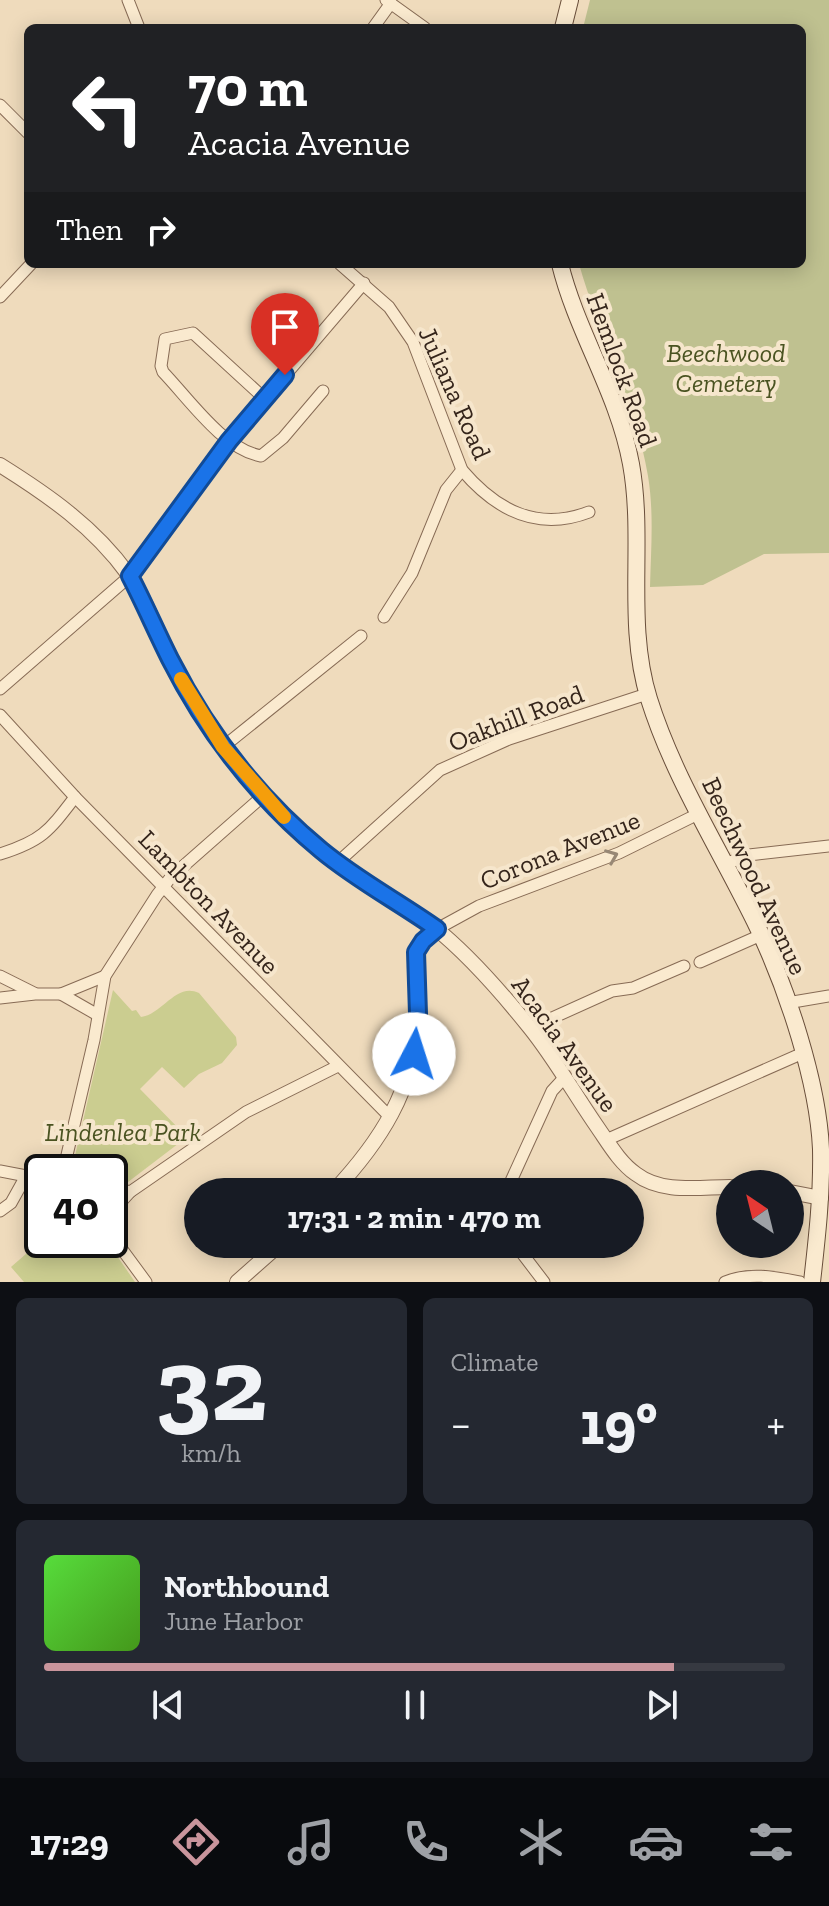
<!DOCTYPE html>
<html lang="en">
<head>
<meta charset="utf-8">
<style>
	body { margin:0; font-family:"Zilla Slab",serif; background:#242831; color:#f1f3f6; height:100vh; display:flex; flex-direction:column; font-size:30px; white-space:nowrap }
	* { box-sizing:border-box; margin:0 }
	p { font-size:26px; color:#9ea1a6 }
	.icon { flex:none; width:44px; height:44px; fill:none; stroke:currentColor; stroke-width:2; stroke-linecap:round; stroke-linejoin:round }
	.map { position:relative; height:1282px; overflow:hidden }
	.details { display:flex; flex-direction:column; gap:16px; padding:16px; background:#0d0f14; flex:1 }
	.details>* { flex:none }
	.guide { position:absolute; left:24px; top:24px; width:782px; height:244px; border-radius:12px; box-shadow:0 4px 20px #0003; background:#202124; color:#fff; overflow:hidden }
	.needle { width:52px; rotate:325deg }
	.buttons { position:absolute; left:716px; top:1170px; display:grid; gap:16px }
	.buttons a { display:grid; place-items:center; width:88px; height:88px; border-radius:50%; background:#171b24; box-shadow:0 4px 20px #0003; font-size:40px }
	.speed { position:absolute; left:24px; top:1154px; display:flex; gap:16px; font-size:40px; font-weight:700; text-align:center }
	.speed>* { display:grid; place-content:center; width:104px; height:104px; border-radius:50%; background:#171b24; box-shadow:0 4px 20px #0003; line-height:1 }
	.speed .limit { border:4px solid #111; border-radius:12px; background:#fff; color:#111 }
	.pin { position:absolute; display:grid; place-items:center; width:68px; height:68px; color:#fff; margin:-82px -34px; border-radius:50% 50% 50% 0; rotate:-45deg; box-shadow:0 0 8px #0007 }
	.pin .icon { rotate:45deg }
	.me { position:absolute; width:88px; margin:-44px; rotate:5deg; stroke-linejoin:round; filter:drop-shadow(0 0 6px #0008) }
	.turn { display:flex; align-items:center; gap:28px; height:168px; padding:0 32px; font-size:36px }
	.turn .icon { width:104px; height:104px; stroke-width:2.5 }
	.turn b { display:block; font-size:56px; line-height:68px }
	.then { display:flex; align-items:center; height:76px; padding:0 32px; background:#0003; gap:16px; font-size:30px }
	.big { font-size:60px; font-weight:700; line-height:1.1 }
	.details .card { flex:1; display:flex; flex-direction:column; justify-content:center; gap:12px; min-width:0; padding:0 28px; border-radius:12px; background:#242831 }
	.details .dial { align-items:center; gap:0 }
	.dial b { font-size:104px; line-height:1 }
	.song { display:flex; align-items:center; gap:24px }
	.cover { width:96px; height:96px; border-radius:12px; background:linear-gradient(135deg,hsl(110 70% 55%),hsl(100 70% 35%)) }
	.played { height:8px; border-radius:4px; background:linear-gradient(90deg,#c9959c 85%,#363941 85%) }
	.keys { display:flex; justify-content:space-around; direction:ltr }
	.heat { display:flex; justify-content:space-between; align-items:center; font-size:44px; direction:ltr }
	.details .tiles { flex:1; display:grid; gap:16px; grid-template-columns:1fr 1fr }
	.card:last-child { grid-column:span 2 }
	.trip { position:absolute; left:184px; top:1178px; width:460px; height:80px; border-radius:40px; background:#171b24; box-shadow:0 4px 20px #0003; font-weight:700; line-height:80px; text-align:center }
	.dock { display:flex; height:128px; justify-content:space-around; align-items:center; background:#090b0e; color:#9ea1a6 }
	.dock .icon { width:56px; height:56px }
	.dock .active { color:#c9959c }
	.dock b { font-size:36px; color:#f1f3f6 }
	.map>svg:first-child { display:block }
	.green { fill:#cbcd90 }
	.cemetery { fill:#bfc190 }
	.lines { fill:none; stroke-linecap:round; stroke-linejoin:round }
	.minor-casing { stroke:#876b55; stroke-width:13 }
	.tertiary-casing { stroke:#876b55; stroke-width:16 }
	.secondary-casing { stroke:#684d39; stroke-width:18 }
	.minor { stroke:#faeacf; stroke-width:11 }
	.tertiary { stroke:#faeacf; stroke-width:14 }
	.secondary { stroke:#faeacf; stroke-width:16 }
	.oneway { stroke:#988875 }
	.route-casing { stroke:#114b97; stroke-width:20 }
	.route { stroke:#1a73e8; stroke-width:14 }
	.slow { stroke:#f59e0b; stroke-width:14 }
	.labels { text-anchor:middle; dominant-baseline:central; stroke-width:8; stroke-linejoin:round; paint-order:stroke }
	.park-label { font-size:26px; font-style:italic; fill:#4a5321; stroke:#f6e6cc }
	.street-label { font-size:26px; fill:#35251b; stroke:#f6e6cc }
</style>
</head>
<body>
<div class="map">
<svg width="829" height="1282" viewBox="0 0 829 1282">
	<rect width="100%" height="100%" fill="#efdbbc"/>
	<g class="green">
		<path d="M113,990L132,1011L136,1010L141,1017C163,1014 176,982 199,993L236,1037L237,1045L222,1063L199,1074L184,1088L162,1067L140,1089L187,1137L128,1182L110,1177V1172L72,1169Z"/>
		<polygon points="42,1240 106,1240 135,1282 24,1282 11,1267"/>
	</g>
	<path class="cemetery" d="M590,0H829V553L764,554L703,585L650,587C651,550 654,512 648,476C636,402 599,335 579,264H802V28H583Z"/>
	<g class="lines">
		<g class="minor-casing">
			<g id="minor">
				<polyline points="128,0 139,28"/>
				<polyline points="386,0 425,28"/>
				<polyline points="373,28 391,3"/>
				<polyline points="0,105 28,133"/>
				<path d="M340,264L389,307L413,342L462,470C496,510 537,532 589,512"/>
				<polyline points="0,297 31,264"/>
				<path d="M265,399L193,333L165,339L161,366L163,372C189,399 223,449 261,456L283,438L323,391"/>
				<polyline points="384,617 412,573 446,490 462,470"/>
				<polyline points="0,689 130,576 229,441 364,283"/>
				<polyline points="0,715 75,797 390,1117"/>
				<polyline points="223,747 361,636"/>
				<path d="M0,854C42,841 49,831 75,797"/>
				<polyline points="337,863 440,770 509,739 647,694"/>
				<polyline points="725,864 749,855 829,846"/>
				<polyline points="437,929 479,906 619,853 700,813"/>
				<polyline points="700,962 761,935"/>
				<polyline points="0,976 34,993"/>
				<polyline points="0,998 35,994 61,994"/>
				<polyline points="787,1003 829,996"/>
				<polyline points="96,1014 61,994 105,976"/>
				<polyline points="530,1028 612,991 633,988 684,966"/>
				<polyline points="606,1140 803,1053"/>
				<polyline points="0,1171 42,1179"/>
				<polyline points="63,1172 94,1040 105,976 157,895 171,877 263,796"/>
				<polyline points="110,1186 130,1192"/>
				<polyline points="506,1192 552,1091 564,1078"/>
				<polyline points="0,1211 11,1203 26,1176"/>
				<polyline points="110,1225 121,1248 146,1282"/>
				<polyline points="112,1226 120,1203 130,1192 246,1112 338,1066"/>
				<polyline points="515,1244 544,1282"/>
				<path d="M725,1282C750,1272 774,1277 800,1282"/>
			</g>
		</g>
		<g class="tertiary-casing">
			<g id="tertiary">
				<path d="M0,465C48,495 94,527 128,574C146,599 157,632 171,660C189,696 210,731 235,763C265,800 300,835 338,864C369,886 404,904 434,927C469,955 502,993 530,1028C555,1059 575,1095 598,1128C609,1144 620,1163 636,1174C662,1194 700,1187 730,1187"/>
				<path d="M333,1192C380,1142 414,1090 418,1019C419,997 412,974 416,952L423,941L437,929"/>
				<polyline points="790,1192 821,1198"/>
				<polyline points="237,1282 280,1244"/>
			</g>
		</g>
		<g class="secondary-casing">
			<g id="secondary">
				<polyline points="563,28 570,0"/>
				<path d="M560,264C577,333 618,393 631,464C645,541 625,622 649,699C674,779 722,853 758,928C787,989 818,1082 821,1149C822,1194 817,1238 812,1282"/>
			</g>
		</g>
		<use href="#minor" class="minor"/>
		<use href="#tertiary" class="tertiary"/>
		<use href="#secondary" class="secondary"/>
	</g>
	<defs><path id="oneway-chevron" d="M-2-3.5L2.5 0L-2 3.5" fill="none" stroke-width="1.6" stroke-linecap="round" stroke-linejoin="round" transform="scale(2)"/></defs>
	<use class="oneway" href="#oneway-chevron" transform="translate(612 856) rotate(-22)"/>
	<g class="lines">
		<g class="route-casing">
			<path id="route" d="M285,375L229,441L130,576C144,603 156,631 170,659C207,732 257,797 321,850C357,880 399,902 437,929L423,941L416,952L418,1014L414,1054"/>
		</g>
		<use href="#route" class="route"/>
		<polyline class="slow" points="181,679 223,747 284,817"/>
	</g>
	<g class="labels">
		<g class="park-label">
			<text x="726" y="353">Beechwood<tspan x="726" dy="30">Cemetery</tspan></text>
			<text x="123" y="1132">Lindenlea Park</text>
		</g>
		<g class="street-label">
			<text transform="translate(622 370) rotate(70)">Hemlock Road</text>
			<text transform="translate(455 393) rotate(66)">Juliana Road</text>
			<text transform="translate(516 718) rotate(-21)">Oakhill Road</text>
			<text transform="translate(560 850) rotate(-22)">Corona Avenue</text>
			<text transform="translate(755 876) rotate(65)">Beechwood Avenue</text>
			<text transform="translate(209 902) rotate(46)">Lambton Avenue</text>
			<text transform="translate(565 1044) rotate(54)">Acacia Avenue</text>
		</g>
	</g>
</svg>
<div class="buttons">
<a><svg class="needle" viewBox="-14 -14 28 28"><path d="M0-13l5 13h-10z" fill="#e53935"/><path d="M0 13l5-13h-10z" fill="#9ea1a6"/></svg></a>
</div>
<div class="speed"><div class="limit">40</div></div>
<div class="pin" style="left:285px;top:375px;background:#d93025"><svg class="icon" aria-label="arrive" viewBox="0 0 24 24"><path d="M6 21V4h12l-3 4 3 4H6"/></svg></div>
<svg class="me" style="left:414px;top:1054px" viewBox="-20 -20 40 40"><circle r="19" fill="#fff"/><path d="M0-13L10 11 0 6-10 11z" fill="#1a73e8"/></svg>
<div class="trip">17:31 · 2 min · 470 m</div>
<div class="guide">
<div class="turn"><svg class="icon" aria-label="left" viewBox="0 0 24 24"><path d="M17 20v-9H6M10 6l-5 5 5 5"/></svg><div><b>70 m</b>Acacia Avenue</div></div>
<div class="then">Then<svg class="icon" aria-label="right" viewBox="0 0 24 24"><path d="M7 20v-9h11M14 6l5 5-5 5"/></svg></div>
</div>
</div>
<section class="details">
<div class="tiles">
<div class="card dial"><b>32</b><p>km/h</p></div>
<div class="card"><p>Climate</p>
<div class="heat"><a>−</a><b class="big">19°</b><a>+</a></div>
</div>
<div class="card">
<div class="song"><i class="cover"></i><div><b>Northbound</b><p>June Harbor</p></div></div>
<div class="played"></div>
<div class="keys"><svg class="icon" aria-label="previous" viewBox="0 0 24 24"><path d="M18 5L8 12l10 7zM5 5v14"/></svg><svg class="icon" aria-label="pause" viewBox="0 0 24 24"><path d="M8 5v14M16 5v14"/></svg><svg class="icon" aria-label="next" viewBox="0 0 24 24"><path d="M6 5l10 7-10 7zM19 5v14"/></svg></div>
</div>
</div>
</section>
<nav class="dock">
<b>17:29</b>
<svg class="icon active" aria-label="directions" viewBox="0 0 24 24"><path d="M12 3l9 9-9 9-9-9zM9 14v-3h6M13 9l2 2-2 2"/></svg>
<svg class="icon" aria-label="music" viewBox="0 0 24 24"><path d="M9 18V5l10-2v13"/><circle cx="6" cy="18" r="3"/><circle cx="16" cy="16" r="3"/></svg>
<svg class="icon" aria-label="phone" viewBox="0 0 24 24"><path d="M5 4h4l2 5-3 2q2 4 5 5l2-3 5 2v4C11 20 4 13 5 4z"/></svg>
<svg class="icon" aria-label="climate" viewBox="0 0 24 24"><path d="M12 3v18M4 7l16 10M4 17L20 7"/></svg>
<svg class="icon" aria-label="car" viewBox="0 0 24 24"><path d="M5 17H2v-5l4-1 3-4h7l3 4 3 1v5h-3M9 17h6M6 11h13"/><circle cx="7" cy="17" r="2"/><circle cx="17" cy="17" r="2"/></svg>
<svg class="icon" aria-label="filters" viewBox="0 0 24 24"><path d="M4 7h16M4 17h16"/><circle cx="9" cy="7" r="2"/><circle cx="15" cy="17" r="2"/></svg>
</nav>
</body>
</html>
